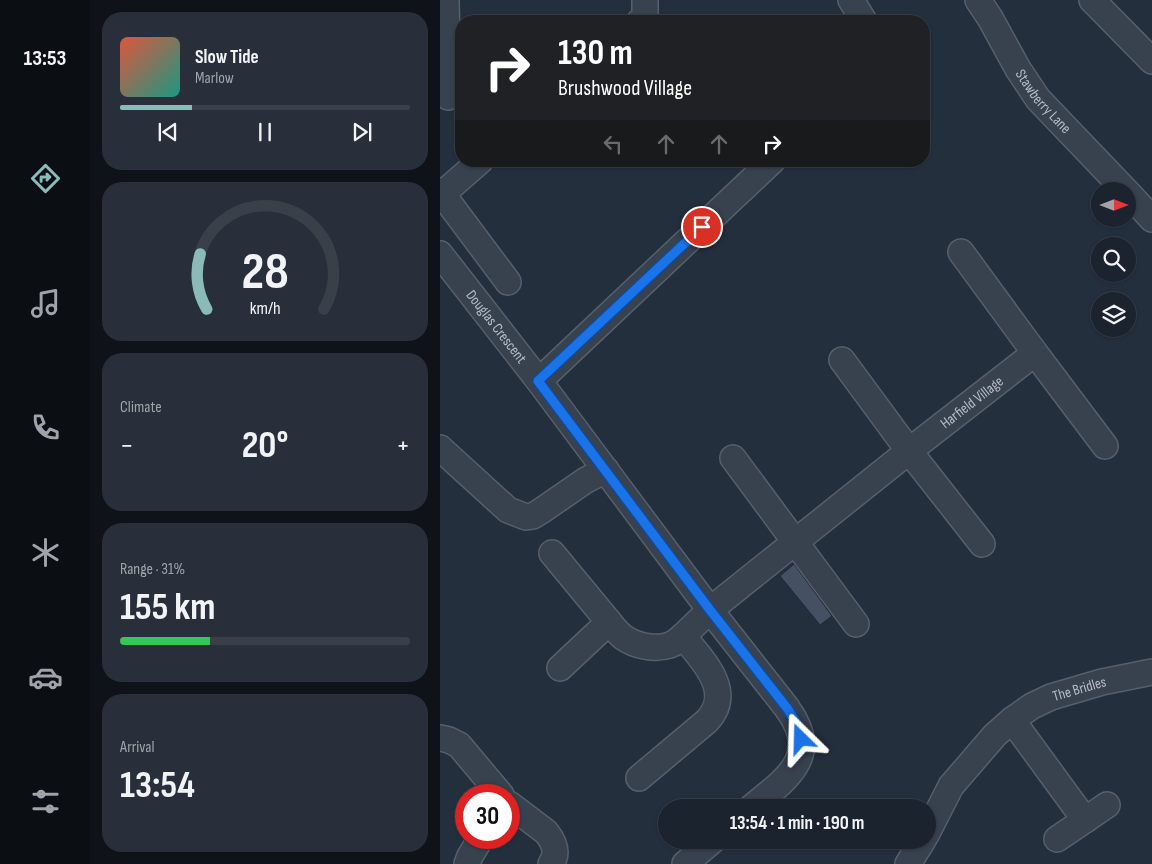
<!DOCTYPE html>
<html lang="en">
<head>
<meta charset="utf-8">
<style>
	body { margin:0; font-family:"Sofia Sans Condensed",sans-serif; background:#282f3a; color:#f1f3f6; height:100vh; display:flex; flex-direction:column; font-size:19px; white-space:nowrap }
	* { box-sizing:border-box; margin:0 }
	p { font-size:16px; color:#a0a4aa }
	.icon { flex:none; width:28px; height:28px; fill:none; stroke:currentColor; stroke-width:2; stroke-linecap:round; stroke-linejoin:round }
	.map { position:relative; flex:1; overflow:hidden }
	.sheet { display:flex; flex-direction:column; gap:12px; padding:12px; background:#0f1319; width:350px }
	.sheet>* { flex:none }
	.hud { position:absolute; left:15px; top:15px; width:475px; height:152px; border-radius:20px; box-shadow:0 1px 4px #0004,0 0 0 1px #39404a; background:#202124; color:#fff; overflow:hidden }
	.needle { width:32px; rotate:90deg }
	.controls { position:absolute; left:651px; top:182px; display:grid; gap:10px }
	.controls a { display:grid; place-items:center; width:45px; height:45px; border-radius:50%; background:#1b232e; box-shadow:0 1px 4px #0004,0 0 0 1px #39404a; font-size:25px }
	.speed { position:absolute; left:15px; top:784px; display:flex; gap:10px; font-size:25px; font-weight:700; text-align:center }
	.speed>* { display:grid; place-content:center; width:65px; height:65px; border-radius:50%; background:#1b232e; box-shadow:0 1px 4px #0004,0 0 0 1px #39404a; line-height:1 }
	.speed .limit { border:8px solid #d22; background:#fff; color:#111 }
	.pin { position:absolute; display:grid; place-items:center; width:42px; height:42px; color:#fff; margin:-21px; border:2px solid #fff; border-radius:50%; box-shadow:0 1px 5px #0007 }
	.me { position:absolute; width:55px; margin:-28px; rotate:338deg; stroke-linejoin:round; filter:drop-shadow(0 0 4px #0008) }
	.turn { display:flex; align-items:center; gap:18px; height:105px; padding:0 20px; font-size:22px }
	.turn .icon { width:65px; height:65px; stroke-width:2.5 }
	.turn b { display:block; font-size:35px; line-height:42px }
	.lanes { display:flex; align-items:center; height:48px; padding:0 20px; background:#0003; justify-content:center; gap:25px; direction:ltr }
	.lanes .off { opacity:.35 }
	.big { font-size:38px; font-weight:700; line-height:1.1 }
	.sheet .tile { flex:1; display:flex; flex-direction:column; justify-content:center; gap:8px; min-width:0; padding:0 18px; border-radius:20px; background:#282f3a }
	.sheet .dial { align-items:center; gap:0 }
	.dial svg { height:130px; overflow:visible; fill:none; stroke:#39404a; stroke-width:7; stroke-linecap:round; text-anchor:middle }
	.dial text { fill:#f1f3f6; stroke:none }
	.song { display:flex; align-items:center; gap:15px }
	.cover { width:60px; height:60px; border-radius:8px; background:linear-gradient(135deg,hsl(10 70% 55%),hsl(170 70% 35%)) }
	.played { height:5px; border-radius:2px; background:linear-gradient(90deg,#8bbbb9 25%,#39404a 25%) }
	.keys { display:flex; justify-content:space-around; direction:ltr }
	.heat { display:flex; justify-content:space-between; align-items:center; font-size:28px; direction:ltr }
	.charge { height:8px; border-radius:4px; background:linear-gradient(90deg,#34c759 31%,#39404a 0) }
	.trip { position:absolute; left:218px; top:799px; width:278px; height:50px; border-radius:25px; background:#1b232e; box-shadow:0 1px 4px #0004,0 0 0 1px #39404a; font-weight:700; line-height:50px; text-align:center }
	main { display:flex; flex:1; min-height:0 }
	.tab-bar { display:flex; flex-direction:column; width:90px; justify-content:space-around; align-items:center; background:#0b0e12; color:#a0a4aa }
	.tab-bar .icon { width:35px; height:35px }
	.tab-bar .current { color:#8bbbb9 }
	.tab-bar b { font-size:22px; color:#f1f3f6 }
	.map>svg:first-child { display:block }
	.building { fill:#455162; stroke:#1f2835 }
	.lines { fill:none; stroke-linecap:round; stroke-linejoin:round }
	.street-casing { stroke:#565f6c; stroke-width:28 }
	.street { stroke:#38414e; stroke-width:25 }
	.route-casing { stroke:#114b97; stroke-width:12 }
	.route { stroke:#1a73e8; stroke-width:9 }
	.labels { text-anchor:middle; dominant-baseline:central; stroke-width:4; stroke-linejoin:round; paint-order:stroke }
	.street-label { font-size:15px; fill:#b4bcc9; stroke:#1d2633 }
</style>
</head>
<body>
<main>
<nav class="tab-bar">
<b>13:53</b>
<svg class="icon current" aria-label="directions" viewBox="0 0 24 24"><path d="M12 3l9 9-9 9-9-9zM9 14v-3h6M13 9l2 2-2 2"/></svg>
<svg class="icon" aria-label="music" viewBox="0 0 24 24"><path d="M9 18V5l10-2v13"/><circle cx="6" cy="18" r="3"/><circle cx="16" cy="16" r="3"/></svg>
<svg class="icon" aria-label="phone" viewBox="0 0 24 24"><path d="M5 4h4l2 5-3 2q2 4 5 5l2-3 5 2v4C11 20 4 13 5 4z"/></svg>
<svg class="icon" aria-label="climate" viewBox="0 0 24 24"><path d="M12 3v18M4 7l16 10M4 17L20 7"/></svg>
<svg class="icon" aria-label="car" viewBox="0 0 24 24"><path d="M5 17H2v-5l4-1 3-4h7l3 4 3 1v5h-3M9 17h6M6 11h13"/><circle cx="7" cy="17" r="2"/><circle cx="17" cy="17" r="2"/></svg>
<svg class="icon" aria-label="filters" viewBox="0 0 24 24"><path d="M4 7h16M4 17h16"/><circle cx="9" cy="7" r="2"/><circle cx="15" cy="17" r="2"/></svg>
</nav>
<section class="sheet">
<div class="tile">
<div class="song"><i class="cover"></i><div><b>Slow Tide</b><p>Marlow</p></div></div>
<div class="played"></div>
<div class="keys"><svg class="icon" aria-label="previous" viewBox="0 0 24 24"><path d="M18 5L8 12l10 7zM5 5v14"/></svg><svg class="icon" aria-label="pause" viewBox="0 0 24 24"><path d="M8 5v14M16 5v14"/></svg><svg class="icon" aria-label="next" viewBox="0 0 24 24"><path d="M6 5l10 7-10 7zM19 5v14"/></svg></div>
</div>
<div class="tile dial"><svg viewBox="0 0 100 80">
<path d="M14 69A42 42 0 1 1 86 69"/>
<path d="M14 69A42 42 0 0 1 10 35" stroke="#8bbbb9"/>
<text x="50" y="56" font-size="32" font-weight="700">28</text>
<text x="50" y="72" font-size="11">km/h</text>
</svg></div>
<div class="tile"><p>Climate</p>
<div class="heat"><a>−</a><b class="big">20°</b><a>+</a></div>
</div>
<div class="tile"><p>Range · 31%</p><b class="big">155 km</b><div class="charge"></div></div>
<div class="tile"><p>Arrival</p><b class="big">13:54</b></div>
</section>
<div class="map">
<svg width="712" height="864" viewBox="0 0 712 864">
	<rect width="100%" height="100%" fill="#242f3e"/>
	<polygon class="building" points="354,564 392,616 380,625 340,576"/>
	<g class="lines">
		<g class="street-casing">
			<g id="street">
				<polyline points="6,0 8,97"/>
				<polyline points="411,0 424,21"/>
				<path id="s1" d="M538,0L550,18L578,69L598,99L686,191"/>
				<polyline points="652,0 712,61"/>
				<polyline points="200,21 205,17 205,0"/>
				<polyline points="0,191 68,282"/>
				<polyline points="688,193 712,219"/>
				<polyline points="0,196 40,161"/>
				<path id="s2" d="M0,254L99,381L270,610L347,708C349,712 353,716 355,721C377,762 339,784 311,808"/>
				<polyline points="595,353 665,446"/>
				<polyline points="402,360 469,451 542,544"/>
				<polyline points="99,381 332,161"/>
				<polyline points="0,448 68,510 86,517 93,516 101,511 146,480 166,470"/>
				<polyline points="293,458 416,624"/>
				<polyline points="112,553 169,622"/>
				<path d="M120,668L169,622C173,627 178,633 183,637C195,646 215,650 230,645C235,643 239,640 243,636"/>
				<polyline points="572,720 645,820"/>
				<polyline points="0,738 9,740 19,745 61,795"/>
				<path id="s3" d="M199,778L267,721C295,691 262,660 243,636L270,610L469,451L595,353L521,252"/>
				<path d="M69,804L106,832C114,842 119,852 111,864"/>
				<path id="s4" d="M486,835L511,786L555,735L572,720L592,706L611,697L662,682L712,672"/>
				<polyline points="617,839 667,805"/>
				<polyline points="27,864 30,856 41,838"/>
				<polyline points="245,864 273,840"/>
				<polyline points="468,864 483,840"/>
			</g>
		</g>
		<use href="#street" class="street"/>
	</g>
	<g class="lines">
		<g class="route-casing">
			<polyline id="route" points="262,227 98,381 270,610 347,708 356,722 361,739"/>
		</g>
		<use href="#route" class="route"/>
	</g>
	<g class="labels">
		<g class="street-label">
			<text stroke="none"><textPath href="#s1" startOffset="121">Stawberry Lane</textPath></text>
			<text stroke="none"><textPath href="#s2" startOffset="92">Douglas Crescent</textPath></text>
			<text stroke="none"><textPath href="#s3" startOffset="559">Harfield Village</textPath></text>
			<text stroke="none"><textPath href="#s4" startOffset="220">The Bridles</textPath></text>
		</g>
	</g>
</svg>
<div class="controls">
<a><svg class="needle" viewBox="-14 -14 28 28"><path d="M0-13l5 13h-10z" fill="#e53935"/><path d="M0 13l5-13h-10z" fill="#a0a4aa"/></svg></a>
<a><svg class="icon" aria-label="search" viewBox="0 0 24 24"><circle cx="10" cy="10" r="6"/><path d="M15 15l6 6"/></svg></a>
<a><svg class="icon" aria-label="layers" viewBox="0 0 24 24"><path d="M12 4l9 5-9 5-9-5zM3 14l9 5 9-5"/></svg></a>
</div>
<div class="speed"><div class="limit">30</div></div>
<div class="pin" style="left:262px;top:227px;background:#d93025"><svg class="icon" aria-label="arrive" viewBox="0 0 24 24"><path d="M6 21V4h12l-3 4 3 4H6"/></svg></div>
<svg class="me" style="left:361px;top:739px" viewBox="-20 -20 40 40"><path d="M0-17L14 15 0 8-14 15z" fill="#1a73e8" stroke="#fff" stroke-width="4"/></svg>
<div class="trip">13:54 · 1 min · 190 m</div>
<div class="hud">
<div class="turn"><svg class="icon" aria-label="right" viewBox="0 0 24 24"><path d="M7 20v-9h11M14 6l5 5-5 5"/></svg><div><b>130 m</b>Brushwood Village</div></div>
<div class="lanes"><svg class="icon off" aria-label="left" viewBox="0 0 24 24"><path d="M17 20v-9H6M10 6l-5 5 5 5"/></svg><svg class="icon off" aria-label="ahead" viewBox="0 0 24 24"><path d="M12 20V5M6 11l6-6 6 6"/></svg><svg class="icon off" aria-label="ahead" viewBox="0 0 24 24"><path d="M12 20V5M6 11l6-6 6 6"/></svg><svg class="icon" aria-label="right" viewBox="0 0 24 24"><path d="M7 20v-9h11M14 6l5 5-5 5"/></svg></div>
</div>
</div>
</main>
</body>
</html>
